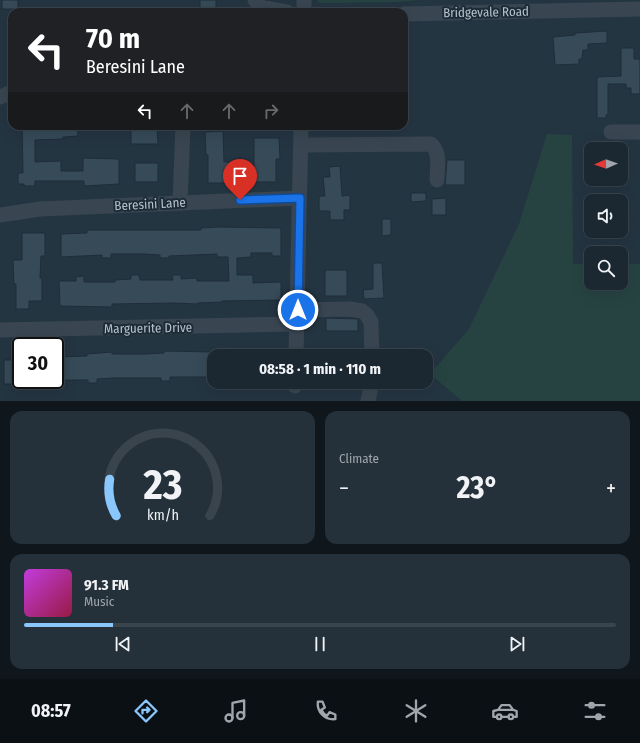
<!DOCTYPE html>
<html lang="en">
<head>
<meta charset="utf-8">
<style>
	body { margin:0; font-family:"Fira Sans Condensed",sans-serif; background:#24303a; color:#f1f3f6; height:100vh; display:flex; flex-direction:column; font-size:15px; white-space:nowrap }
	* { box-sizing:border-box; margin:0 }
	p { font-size:13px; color:#a0a6ac }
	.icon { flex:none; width:22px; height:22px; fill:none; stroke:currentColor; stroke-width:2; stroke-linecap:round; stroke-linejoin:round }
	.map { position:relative; height:401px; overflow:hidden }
	.sheet { display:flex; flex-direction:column; gap:10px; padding:10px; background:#0f161c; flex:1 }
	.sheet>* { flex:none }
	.hud { position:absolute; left:8px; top:8px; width:400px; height:122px; border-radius:12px; box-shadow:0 4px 16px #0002,0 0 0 1px #39444d; background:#202124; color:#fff; overflow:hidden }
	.needle { width:26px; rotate:268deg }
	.tools { position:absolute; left:584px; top:142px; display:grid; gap:8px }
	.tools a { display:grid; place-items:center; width:44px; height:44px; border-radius:8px; background:#1b2832; box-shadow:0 4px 16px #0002,0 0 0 1px #39444d; font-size:20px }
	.speed { position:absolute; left:12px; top:337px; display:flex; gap:8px; font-size:20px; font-weight:700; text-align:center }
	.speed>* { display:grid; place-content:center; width:52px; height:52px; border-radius:50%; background:#1b2832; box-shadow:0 4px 16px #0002,0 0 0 1px #39444d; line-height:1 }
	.speed .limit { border:2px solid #111; border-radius:6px; background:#fff; color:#111 }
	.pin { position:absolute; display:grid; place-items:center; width:34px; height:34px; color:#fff; margin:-41px -17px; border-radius:50% 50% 50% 0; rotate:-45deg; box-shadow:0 0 4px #0007 }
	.pin .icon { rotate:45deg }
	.me { position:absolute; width:44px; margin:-22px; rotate:0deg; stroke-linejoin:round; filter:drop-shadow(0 0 3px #0008) }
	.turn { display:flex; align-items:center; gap:14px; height:84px; padding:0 12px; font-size:18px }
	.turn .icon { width:52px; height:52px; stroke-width:2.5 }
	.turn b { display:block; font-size:28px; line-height:34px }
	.lanes { display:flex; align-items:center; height:38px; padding:0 12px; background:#0003; justify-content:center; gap:20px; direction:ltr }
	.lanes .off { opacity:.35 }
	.big { font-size:30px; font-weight:700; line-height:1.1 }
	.sheet .card { flex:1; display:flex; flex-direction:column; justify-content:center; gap:6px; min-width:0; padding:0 14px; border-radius:12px; background:#24303a }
	.sheet .dial { align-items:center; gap:0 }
	.dial svg { height:104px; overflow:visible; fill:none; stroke:#39444d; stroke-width:7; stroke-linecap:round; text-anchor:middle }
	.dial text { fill:#f1f3f6; stroke:none }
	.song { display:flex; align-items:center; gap:12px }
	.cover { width:48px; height:48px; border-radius:6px; background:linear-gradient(135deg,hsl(290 70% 55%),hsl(340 70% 35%)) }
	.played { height:4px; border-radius:2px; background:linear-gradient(90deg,#89c7fd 15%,#39444d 15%) }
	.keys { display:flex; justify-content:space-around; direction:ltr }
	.heat { display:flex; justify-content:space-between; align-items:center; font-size:22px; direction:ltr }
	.sheet .tiles { flex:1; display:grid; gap:10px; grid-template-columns:1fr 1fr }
	.card:last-child { grid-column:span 2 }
	.trip { position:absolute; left:207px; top:349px; width:226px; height:40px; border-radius:12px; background:#1b2832; box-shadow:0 4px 16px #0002,0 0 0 1px #39444d; font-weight:700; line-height:40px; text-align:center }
	.menu { display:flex; height:64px; justify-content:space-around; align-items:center; background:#0b1014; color:#a0a6ac }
	.menu .icon { width:28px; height:28px }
	.menu .selected { color:#89c7fd }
	.menu b { font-size:18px; color:#f1f3f6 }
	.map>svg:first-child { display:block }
	.green { fill:#264342 }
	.building { fill:#364a58; stroke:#1f2d39 }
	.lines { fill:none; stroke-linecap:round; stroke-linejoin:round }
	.minor { stroke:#394651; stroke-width:15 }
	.route-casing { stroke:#114b97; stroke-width:10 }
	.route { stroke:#1a73e8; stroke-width:7 }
	.labels { text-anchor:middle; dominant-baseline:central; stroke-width:4; stroke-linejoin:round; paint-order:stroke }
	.street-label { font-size:13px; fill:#b5c1cc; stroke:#1d2b37 }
</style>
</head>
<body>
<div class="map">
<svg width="640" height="401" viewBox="0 0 640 401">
	<rect width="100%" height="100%" fill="#243542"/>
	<g class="green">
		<polygon points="317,0 418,0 398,2 320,3"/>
		<polygon points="547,134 572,135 573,264 591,264 591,283 621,283 621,264 640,264 640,401 462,401 430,374 469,329 519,224"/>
	</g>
	<g class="building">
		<rect x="2" y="0" width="16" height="9"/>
		<rect x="200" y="0" width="16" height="10"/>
		<polygon points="607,31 607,43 588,44 588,50 583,50 582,59 579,59 579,64 555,65 553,37 575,35 575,33"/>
		<polygon points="621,48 634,48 634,59 640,59 640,94 631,94 631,88 626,88 626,84 608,84 608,114 606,115 606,118 597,118 597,77 621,76"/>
		<polygon points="22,126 77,126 78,136 63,137 63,139 35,140 35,162 61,161 61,171 83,171 83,158 119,159 119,184 84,186 84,181 35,181 35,186 24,186 24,184 18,184 18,173 23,173"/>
		<polygon points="137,126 157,126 158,144 131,144 131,130 137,130"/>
		<polygon points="223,131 224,162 230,162 230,183 208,183 208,155 206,155 205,132"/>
		<polygon points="254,138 279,138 280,159 276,159 276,182 252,182 252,167 254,167"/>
		<polygon points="447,160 465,160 465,185 445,185"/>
		<rect x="135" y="163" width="23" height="19"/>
		<polygon points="340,166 342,196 350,195 350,210 344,210 344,220 330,220 330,211 319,211 319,196 325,196 323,177 330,177 329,167"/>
		<polygon points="411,193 426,193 426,201 411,202"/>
		<polygon points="446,198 446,215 432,215 432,199"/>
		<polygon points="382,219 391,219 391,235 382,236"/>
		<polygon points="219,227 281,228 281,256 272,256 272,253 251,253 251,257 237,258 237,275 253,275 253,283 281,282 281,300 222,301 222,302 198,303 198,304 173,303 112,304 112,307 60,306 59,281 76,281 76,277 84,276 84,282 115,282 115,280 131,279 131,275 139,275 140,280 173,280 172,275 181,275 181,279 197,278 197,281 229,281 228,257 217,257 217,254 169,256 169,258 160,258 160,255 145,254 111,254 111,258 102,258 102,255 61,257 61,234 87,233 87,230 201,230 201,228"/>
		<polygon points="22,233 45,233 45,256 41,256 40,278 42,278 42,301 29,301 29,309 16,309 16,284 14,284 13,260 22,260"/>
		<polygon points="373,263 382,263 384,298 364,299 363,290 373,289"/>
		<rect x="325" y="270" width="22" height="26"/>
		<polygon points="326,318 358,319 358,331 326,331"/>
		<polygon points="164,351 214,352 214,377 170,377 170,381 161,381 161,378 113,378 97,379 97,383 88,383 88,380 59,380 58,357 87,356 87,354 112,352 112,354 146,354 164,353"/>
		<rect x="4" y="360" width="17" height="24"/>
	</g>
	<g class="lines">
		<g class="minor">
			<polyline points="255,0 261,7 287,12"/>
			<polyline points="304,12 304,0"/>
			<polyline points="404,14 640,9"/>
			<polyline points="0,97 12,92"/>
			<polyline points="611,132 640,132"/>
			<path d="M301,145L431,144C441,153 437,168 437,180"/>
			<polyline points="180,202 183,126"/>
			<polyline points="0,215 40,209 299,198"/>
			<polyline points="298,310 350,309 362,311 367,315 371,322 372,356"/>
			<polyline points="0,330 297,324"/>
			<polyline points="296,356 301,126"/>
			<polyline points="295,386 295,382"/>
			<polyline points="368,401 372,382"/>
		</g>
	</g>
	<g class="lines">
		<g class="route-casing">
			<polyline id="route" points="240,200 300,198 298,310"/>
		</g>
		<use href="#route" class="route"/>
	</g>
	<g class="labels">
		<g class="street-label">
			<text transform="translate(486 12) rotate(-1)">Bridgevale Road</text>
			<text transform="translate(150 204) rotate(-3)">Beresini Lane</text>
			<text transform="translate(148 328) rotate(-1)">Marguerite Drive</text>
		</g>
	</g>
</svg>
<div class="tools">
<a><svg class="needle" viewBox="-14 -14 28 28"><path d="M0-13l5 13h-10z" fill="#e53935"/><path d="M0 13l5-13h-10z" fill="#a0a6ac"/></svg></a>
<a><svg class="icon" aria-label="sound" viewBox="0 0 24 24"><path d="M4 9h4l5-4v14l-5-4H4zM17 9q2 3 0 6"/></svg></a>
<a><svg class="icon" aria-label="search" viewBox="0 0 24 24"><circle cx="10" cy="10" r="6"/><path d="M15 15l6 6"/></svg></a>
</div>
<div class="speed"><div class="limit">30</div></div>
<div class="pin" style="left:240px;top:200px;background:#d93025"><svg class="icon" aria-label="arrive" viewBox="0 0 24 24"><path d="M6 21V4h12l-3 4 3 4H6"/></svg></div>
<svg class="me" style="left:298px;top:310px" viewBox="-20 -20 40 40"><circle r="17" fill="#1a73e8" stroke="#fff" stroke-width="3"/><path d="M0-11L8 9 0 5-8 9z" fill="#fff"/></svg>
<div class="trip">08:58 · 1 min · 110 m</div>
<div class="hud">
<div class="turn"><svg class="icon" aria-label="left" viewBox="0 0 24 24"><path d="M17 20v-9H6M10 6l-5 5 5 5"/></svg><div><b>70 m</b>Beresini Lane</div></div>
<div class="lanes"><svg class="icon" aria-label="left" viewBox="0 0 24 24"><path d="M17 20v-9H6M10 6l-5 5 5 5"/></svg><svg class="icon off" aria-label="ahead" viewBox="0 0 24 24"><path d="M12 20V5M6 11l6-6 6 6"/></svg><svg class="icon off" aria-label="ahead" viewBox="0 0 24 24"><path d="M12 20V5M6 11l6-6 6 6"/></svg><svg class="icon off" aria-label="right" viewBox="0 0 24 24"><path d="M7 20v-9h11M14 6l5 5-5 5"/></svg></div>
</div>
</div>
<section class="sheet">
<div class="tiles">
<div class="card dial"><svg viewBox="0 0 100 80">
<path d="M14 69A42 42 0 1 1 86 69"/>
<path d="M14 69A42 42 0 0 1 9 41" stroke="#89c7fd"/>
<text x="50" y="56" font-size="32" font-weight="700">23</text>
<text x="50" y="72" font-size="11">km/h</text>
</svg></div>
<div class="card"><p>Climate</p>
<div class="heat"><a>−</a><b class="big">23°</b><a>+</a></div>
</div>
<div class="card">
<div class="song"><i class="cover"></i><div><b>91.3 FM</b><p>Music</p></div></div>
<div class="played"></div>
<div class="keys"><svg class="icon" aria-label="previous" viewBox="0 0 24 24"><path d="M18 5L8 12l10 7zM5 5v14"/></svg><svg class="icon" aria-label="pause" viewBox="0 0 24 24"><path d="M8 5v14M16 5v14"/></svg><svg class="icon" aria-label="next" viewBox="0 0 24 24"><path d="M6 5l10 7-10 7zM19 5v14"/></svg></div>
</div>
</div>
</section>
<nav class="menu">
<b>08:57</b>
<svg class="icon selected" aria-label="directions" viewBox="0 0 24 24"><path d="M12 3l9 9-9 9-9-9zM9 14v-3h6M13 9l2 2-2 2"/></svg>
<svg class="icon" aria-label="music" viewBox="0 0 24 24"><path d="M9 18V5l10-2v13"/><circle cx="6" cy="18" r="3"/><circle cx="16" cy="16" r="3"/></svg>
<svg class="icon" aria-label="phone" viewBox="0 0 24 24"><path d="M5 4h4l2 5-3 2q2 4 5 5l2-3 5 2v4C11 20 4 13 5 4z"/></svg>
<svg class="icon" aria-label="climate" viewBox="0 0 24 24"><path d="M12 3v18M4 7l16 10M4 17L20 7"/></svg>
<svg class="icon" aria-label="car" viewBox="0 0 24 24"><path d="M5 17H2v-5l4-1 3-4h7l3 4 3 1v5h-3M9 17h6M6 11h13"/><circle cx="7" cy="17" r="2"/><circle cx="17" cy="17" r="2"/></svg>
<svg class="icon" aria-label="filters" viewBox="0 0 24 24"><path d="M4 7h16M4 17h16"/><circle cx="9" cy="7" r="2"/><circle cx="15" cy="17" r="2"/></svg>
</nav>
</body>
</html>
